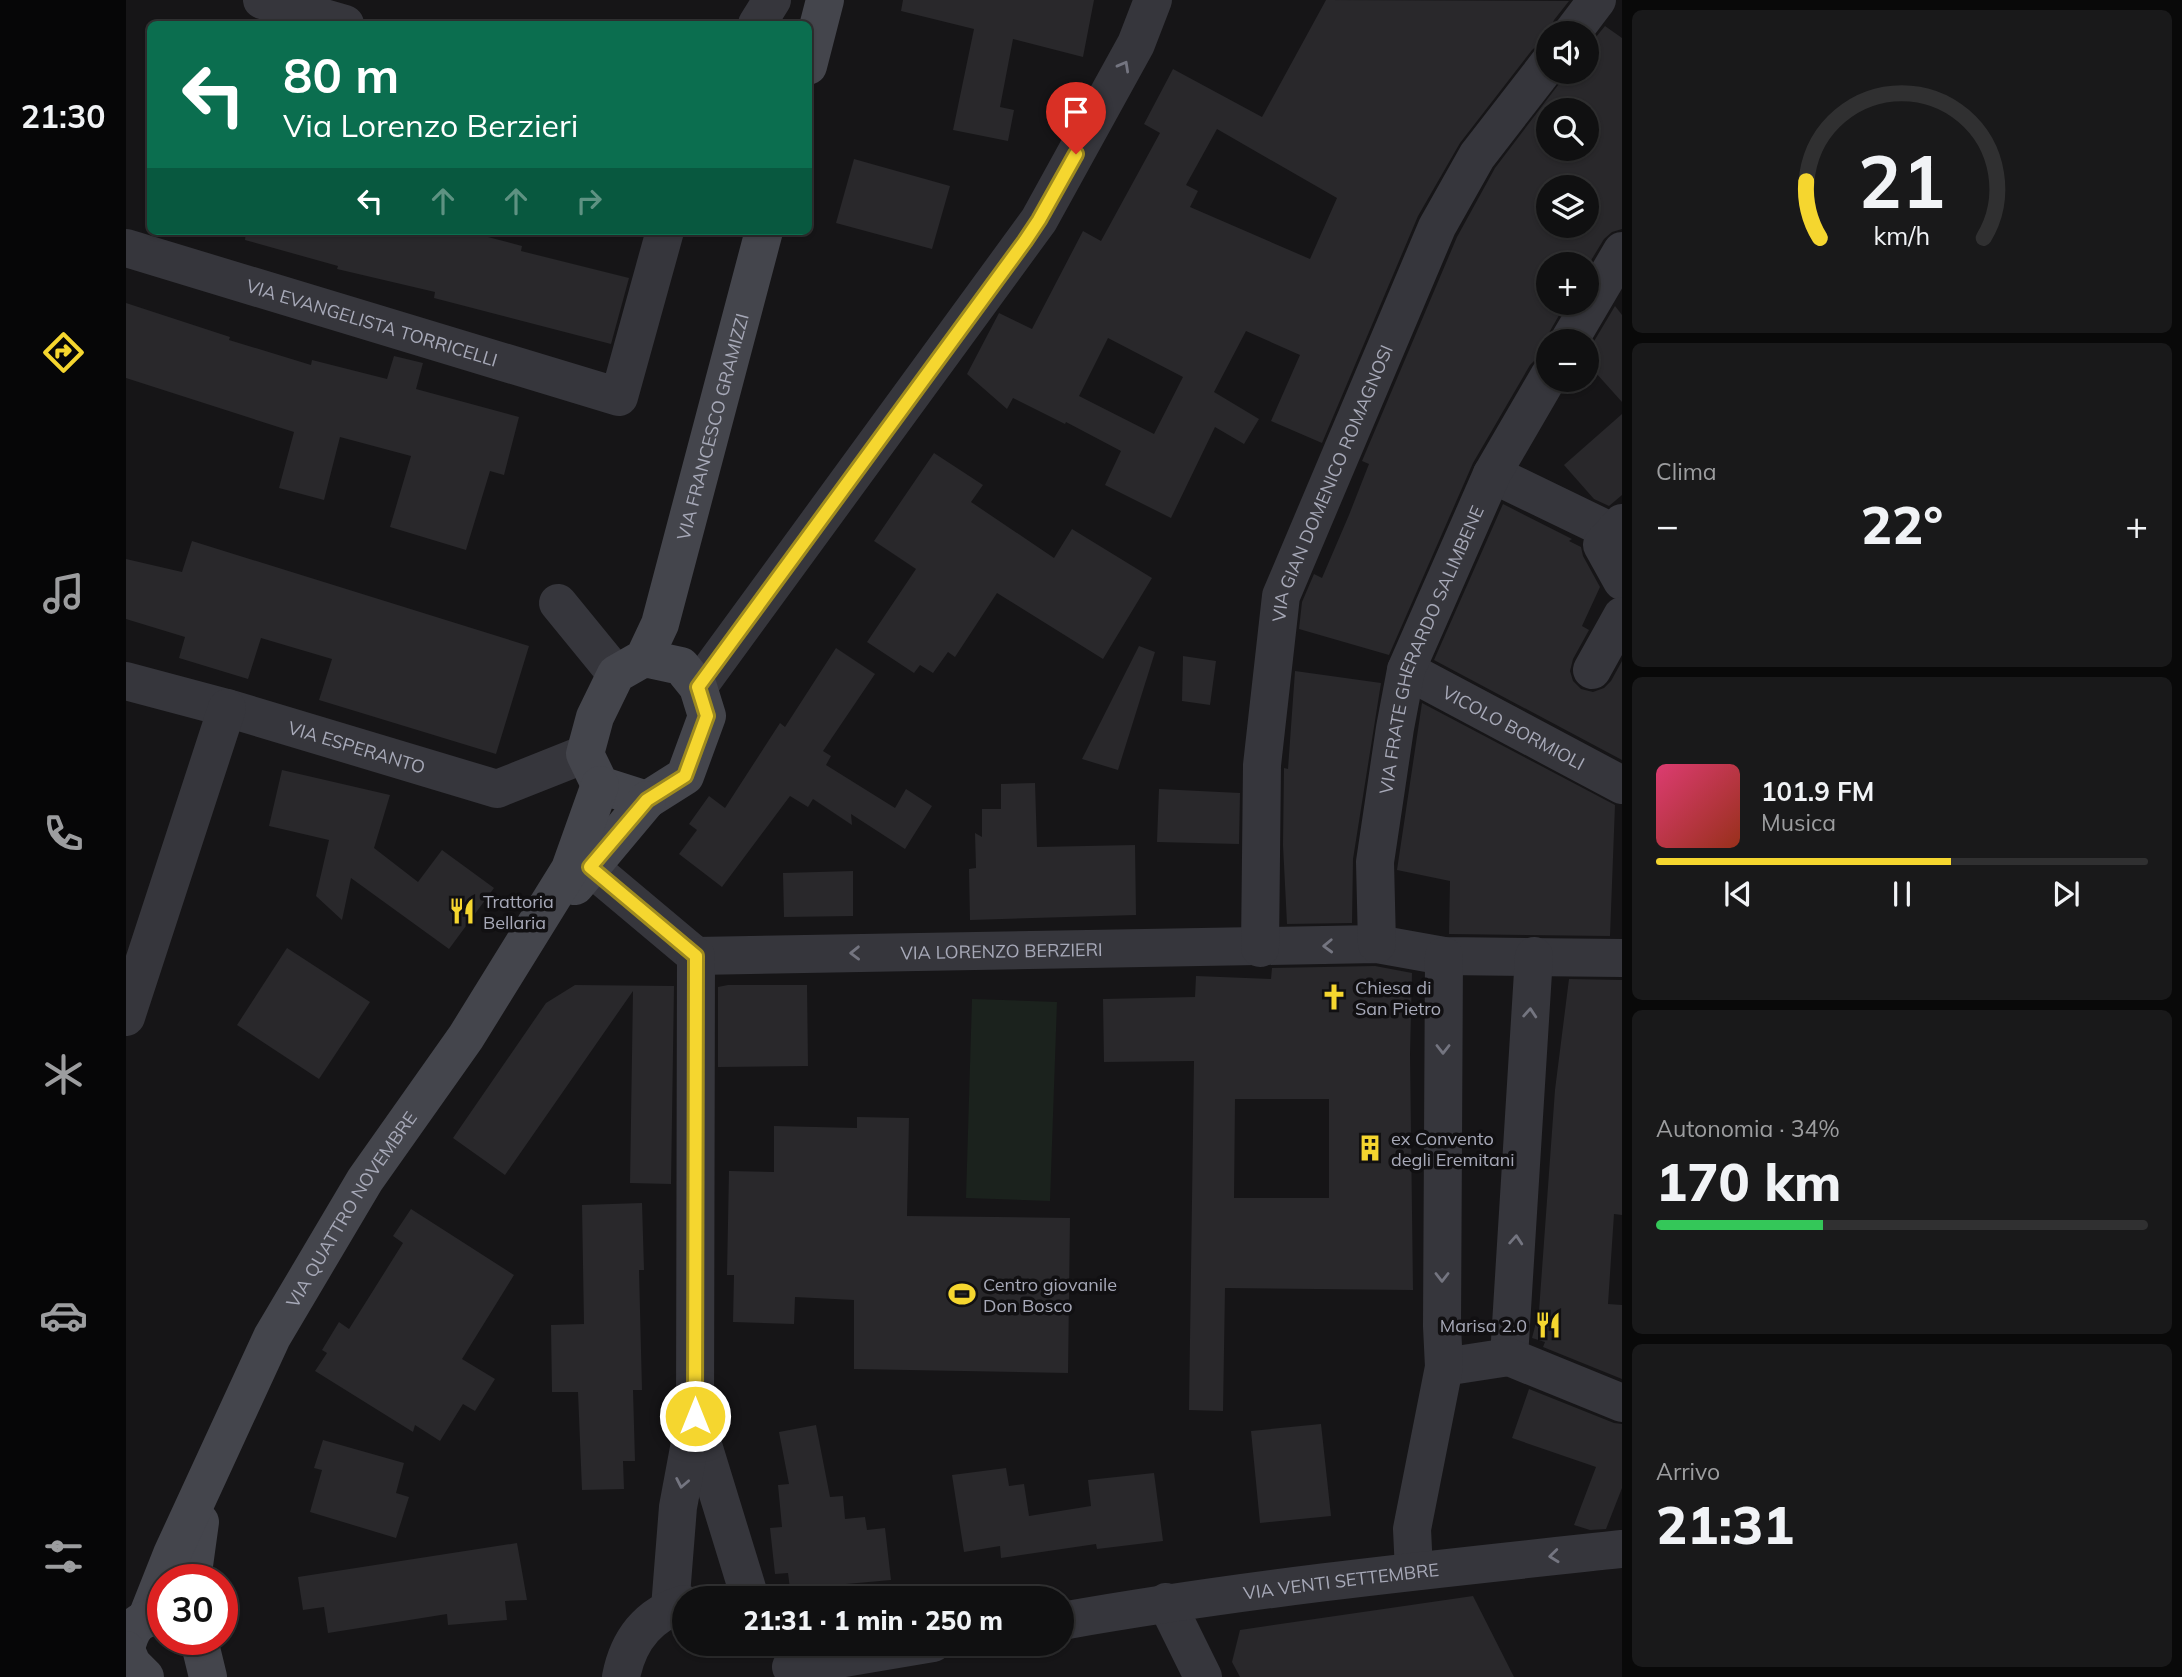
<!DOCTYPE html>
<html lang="it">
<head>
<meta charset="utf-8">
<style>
	body { margin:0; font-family:Mulish,sans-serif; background:#19191a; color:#f1f3f6; height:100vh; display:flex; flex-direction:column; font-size:26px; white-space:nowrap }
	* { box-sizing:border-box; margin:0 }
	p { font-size:23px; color:#9c9d9f }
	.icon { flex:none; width:38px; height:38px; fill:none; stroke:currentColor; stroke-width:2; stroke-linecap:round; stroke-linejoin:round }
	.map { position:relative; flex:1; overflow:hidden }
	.details { display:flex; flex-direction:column; gap:10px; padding:10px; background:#090909; width:560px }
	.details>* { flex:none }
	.top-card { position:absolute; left:21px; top:21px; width:665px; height:214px; border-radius:10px; box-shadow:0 2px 5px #0004,0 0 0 2px #303031; background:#0b6e4f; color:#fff; overflow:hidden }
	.tools { position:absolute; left:1410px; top:21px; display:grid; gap:14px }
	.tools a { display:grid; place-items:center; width:63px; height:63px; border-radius:50%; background:#101011; box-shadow:0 2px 5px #0004,0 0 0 2px #303031; font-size:35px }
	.speed { position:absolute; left:21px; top:1564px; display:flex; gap:14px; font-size:35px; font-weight:700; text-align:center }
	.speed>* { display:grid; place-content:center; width:91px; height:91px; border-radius:50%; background:#101011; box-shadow:0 2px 5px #0004,0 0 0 2px #303031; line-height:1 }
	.speed .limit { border:10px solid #d22; background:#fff; color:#111 }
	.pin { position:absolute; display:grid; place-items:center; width:60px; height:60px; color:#fff; margin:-72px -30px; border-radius:50% 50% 50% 0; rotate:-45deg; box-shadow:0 0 7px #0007 }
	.pin .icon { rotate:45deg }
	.me { position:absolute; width:77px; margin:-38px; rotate:0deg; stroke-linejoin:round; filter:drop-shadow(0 0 5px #0008) }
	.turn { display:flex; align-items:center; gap:24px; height:147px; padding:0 21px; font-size:32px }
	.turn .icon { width:91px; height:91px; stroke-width:2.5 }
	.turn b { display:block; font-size:49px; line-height:60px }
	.lanes { display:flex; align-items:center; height:66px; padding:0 21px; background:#0003; justify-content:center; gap:35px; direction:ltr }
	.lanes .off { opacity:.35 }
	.big { font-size:52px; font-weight:800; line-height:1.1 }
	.details .tile { flex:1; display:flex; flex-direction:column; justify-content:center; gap:10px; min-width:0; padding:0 24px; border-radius:10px; background:#19191a }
	.details .dial { align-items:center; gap:0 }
	.dial svg { height:182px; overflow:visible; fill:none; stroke:#303031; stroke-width:7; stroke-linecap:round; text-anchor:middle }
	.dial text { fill:#f1f3f6; stroke:none }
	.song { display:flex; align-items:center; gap:21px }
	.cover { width:84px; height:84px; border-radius:10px; background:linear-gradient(135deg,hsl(340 70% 55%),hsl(10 70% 35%)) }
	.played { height:7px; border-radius:4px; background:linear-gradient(90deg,#f5d62f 60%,#303031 60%) }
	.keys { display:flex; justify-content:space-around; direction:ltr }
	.heat { display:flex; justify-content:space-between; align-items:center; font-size:38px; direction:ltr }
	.charge { height:10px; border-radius:5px; background:linear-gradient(90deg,#34c759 34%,#303031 0) }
	.trip { position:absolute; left:546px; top:1586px; width:402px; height:70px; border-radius:35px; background:#101011; box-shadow:0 2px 5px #0004,0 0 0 2px #303031; font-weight:800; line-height:70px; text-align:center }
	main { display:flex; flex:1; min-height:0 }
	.tab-bar { display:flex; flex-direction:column; width:126px; justify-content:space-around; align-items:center; background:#060607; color:#9c9d9f }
	.tab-bar .icon { width:49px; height:49px }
	.tab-bar .active { color:#f5d62f }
	.tab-bar b { font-size:32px; color:#f1f3f6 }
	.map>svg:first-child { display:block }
	.green { fill:#1b221d }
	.building { fill:#29282b; fill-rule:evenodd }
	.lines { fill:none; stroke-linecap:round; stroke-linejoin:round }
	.street { stroke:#36363c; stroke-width:38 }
	.secondary { stroke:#44454c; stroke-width:38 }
	.oneway { stroke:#747580 }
	.route-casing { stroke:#9f8b1f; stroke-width:18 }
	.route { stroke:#f5d62f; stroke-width:12 }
	.labels { text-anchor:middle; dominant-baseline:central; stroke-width:7; stroke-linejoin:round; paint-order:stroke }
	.street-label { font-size:18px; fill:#a7a9b8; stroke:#111012 }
	.poi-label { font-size:18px; fill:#a7a9b8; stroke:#111012; text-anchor:start }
</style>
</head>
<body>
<main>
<nav class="tab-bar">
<b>21:30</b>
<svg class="icon active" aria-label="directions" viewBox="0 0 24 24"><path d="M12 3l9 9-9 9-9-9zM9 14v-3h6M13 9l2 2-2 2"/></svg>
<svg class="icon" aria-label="music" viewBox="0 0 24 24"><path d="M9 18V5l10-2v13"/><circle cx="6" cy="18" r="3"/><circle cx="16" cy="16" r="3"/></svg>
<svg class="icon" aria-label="phone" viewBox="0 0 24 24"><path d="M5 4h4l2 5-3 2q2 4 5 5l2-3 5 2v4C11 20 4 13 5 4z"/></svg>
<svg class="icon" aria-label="climate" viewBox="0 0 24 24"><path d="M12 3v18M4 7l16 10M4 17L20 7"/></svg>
<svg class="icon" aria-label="car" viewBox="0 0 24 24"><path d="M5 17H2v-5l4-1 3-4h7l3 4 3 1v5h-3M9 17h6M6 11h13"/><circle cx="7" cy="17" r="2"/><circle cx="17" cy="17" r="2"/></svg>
<svg class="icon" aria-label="filters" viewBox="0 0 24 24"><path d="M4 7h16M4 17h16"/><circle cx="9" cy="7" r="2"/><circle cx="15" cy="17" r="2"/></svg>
</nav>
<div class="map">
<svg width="1496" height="1677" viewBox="0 0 1496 1677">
	<rect width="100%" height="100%" fill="#161517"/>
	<polygon class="green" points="846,999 931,1002 924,1201 840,1198"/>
	<g class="building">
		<polygon points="777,0 968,0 957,57 887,39 874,107 888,110 882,141 827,130 848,29 775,11"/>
		<path d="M1200,0L1443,1L1428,20L1423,33V42L1414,43L1406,50L1334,143L1292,216L1196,443L1145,421L1174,355L1120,331L1088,392L1133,419L1118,444L1089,427L1045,518L979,485L995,451L940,422L939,424L887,398L881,409L841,374L873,313L906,329L957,231L975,241L1034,133L1018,124L1047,69L1136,117ZM1091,129L1211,198L1184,259L1064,207L1072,191L1060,185ZM982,338L1057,377L1028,434L953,396Z"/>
		<path d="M1479,26L1496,38V229L1486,232L1478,239L1461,267V264H1423V303H1440L1424,331L1421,340L1423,348L1417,356L1412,357L1404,365L1347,463L1263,655L1173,629L1176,602L1188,574L1196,578L1223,515L1243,464L1236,461L1331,237L1369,168L1442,72H1461V48ZM1423,110H1461V149H1423ZM1423,187H1461V226H1423Z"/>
		<polygon points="728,159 824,186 806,249 710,223"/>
		<polygon points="120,231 339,231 396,246 395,251 503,278 485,344 308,298 309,292 211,269 212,266 119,240"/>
		<polygon points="0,303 104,337 103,340 185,365 186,360 261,379 268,356 297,363 290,389 393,417 378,475 364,471 340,550 264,527 285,456 214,437 198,500 153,488 168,432 0,378"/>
		<polygon points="1489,306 1496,315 1496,402 1461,363 1461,353"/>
		<polygon points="1496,414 1496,495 1483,506 1468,499 1438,465"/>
		<polygon points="808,453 857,485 845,502 928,558 946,529 1026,578 977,659 871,593 829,657 822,652 807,673 794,665 788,673 741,642 790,569 748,541"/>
		<polygon points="1377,504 1446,539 1443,541 1455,547 1457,556 1474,587 1456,626 1463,630 1447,659 1444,671 1447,681 1455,689 1467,692 1478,688 1485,681 1496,661 1496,760 1308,660"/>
		<polygon points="66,541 403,646 370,754 193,700 206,659 135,638 122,679 53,658 59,637 0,619 0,559 56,572"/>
		<polygon points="1013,646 1029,652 992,770 956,759"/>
		<polygon points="710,648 749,674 697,751 705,756 700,765 769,808 780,789 806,806 779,849 725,814 726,825 687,799 682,807 664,796 596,887 553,854 571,830 563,824 583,796 599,808 654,723 659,727"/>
		<polygon points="1057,656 1090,661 1084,705 1056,701"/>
		<polygon points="1169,671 1255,683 1227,859 1226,923 1161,924 1157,845 1158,768 1162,769"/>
		<polygon points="1296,703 1489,805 1484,936 1323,934 1324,881 1271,870"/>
		<polygon points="156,770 264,795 248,848 292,882 316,850 368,888 323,949 225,878 216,920 190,896 203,840 143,826"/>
		<polygon points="909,783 911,847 1009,845 1010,915 844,920 843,869 850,868 849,833 856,837 856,809 875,809 875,784"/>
		<polygon points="1033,789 1114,793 1113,844 1031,842"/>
		<polygon points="727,871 727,916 658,917 657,873"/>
		<polygon points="161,948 244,1002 193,1079 111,1025"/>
		<path d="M1249,966L1286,973L1284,1054L1287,1290L1099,1288L1097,1411L1063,1410L1068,1061L978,1062L977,999L1069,997L1070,976L1145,979L1146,968ZM1109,1099H1203V1198H1108Z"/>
		<polygon points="1443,979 1496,980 1496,1215 1488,1214 1482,1304 1496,1305 1496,1379 1417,1347 1419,1342 1406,1338 1413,1311 1429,1090"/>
		<polygon points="449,985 548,986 545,1184 504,1183 507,991 379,1175 327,1138 420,1003"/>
		<polygon points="602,985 681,985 682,1066 592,1067 592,987"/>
		<polygon points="731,1117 783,1118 781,1216 944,1218 942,1373 728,1369 728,1300 669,1297 668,1324 607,1322 608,1275 601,1275 603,1171 648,1172 648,1126 731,1128"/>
		<polygon points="516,1203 518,1270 513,1270 516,1390 507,1390 509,1461 497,1461 498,1489 456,1490 452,1392 426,1392 425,1325 458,1324 456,1205"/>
		<polygon points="285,1209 388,1275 336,1359 369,1379 349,1411 337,1404 314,1441 289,1425 287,1432 189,1371 201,1353 196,1350 213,1322 223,1329 277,1243 267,1236"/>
		<polygon points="1403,1389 1488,1423 1496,1424 1496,1488 1480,1529 1464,1530 1448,1525 1470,1467 1386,1438"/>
		<polygon points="1195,1424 1205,1516 1134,1523 1125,1431"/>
		<polygon points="690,1425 704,1497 717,1496 719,1519 739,1517 741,1530 759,1528 765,1580 664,1589 662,1573 649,1574 644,1528 656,1527 652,1485 663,1484 653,1432"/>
		<polygon points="197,1440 278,1463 270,1493 283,1497 270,1538 184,1512 196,1470 188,1468"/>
		<polygon points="880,1468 883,1486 898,1484 903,1516 965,1506 962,1480 1028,1473 1037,1541 971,1549 970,1544 875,1558 874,1546 838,1552 826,1475"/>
		<polygon points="391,1543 401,1600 379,1601 381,1620 322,1625 321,1614 202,1633 198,1607 177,1610 172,1577"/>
		<polygon points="1347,1596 1388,1677 1114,1677 1106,1662 1114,1630"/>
	</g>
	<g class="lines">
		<g class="street">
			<polyline points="136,0 219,24"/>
			<polyline points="631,24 646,0"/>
			<polyline points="1446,33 1471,0"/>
			<path id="s1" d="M0,248L493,397L539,231"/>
			<polyline points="1443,341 1496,251"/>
			<polyline points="1366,474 1486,532"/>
			<polyline points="1496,523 1476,545 1496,581"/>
			<polyline points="432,603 490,674"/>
			<path id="s2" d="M1280,670L1496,785"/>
			<polyline points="1466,670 1496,616"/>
			<path id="s3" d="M0,681L101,708L371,789L459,754"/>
			<polyline points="572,687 913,220 1010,44 1027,0"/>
			<path id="s4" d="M464,867L570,956L1251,944L1318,956L1496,958"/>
			<path id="s5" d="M1251,944L1249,862L1269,728L1280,670L1366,474L1423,376"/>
			<path id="s6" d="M1134,948L1136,765L1155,596L1311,227L1351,156L1423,63"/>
			<polyline points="0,1017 101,708"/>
			<polyline points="1383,1357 1408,956"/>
			<polyline points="1318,1367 1383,1357 1496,1403"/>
			<polyline points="570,1422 624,1598"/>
			<polyline points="1288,1571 1286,1529 1318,1367 1316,1326 1318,956"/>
			<polyline points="1040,1602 1077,1677"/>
			<polyline points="544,1608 552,1507 569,1416 570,956"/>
			<path id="s7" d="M936,1621C1122,1588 1309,1569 1496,1549"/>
			<polyline points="665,1667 807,1643"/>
			<path d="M495,1677C502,1641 522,1614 558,1604"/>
		</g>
		<g class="secondary">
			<polyline points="682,66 699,0"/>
			<path id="s8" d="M518,658L555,666L572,687L581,716L559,776L521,800L474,785L459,754L469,717L490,674L518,658L534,624L638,231"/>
			<polyline points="449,886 521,800"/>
			<polyline points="66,1580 74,1522"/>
			<path id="s9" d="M21,1617L46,1554L146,1337L239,1180L340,1037L444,869L474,785"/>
			<polyline points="73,1640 82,1677"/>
			<path d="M0,1649C5,1626 13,1617 37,1616"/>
			<polyline points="0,1650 6,1664 19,1677"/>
		</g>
	</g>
	<defs><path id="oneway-chevron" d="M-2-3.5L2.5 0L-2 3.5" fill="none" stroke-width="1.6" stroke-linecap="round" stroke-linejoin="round" transform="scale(1.75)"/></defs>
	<g class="oneway">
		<use href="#oneway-chevron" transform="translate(998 66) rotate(-61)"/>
		<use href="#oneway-chevron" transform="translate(1202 946) rotate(178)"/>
		<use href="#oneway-chevron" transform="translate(729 953) rotate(179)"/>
		<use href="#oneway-chevron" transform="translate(1404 1013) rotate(-86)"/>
		<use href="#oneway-chevron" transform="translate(1317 1049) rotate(90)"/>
		<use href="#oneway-chevron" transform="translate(1390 1240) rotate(-86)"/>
		<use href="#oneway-chevron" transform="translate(1316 1277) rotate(90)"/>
		<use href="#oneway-chevron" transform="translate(556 1483) rotate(101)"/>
		<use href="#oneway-chevron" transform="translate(1428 1556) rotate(174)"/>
	</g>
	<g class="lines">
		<g class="route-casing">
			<polyline id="route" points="569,1416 570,956 464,867 521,800 559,776 581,716 572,687 899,241 913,220 950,154"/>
		</g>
		<use href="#route" class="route"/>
	</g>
	<defs>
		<g id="restaurant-bare" transform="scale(2.1)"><path d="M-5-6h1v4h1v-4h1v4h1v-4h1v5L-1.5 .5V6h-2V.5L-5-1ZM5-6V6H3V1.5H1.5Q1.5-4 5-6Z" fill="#f5d62f" stroke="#111012" stroke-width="2.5" paint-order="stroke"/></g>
		<g id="church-bare" transform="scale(2.1)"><path d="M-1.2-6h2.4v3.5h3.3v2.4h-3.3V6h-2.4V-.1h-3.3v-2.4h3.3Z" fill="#f5d62f" stroke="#111012" stroke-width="2.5" paint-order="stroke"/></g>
		<g id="building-bare" transform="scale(2.1)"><path d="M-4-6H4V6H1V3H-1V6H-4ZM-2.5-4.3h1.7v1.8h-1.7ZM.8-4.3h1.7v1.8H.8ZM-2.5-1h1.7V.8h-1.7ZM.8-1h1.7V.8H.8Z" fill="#f5d62f" stroke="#111012" stroke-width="2.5" paint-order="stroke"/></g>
		<g id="stadium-bare" transform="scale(2.1)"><path d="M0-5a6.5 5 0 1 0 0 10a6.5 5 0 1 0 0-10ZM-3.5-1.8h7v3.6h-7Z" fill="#f5d62f" stroke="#111012" stroke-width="2.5" paint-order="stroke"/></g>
	</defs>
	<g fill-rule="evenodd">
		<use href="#restaurant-bare" x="336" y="911"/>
		<use href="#church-bare" x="1208" y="997"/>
		<use href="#building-bare" x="1244" y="1148"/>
		<use href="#stadium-bare" x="836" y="1294"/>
		<use href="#restaurant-bare" x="1422" y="1325"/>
	</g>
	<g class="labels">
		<g class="street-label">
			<text stroke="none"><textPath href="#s1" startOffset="257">VIA EVANGELISTA TORRICELLI</textPath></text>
			<text stroke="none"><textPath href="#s8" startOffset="648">VIA FRANCESCO GRAMIZZI</textPath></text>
			<text stroke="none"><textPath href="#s6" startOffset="476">VIA GIAN DOMENICO ROMAGNOSI</textPath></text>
			<text stroke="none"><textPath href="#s5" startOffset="303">VIA FRATE GHERARDO SALIMBENE</textPath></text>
			<text stroke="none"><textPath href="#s2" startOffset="122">VICOLO BORMIOLI</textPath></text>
			<text stroke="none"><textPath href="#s3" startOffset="240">VIA ESPERANTO</textPath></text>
			<text stroke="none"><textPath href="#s4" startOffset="444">VIA LORENZO BERZIERI</textPath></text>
			<text stroke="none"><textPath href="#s9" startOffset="457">VIA QUATTRO NOVEMBRE</textPath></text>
			<text stroke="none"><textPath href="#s7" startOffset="282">VIA VENTI SETTEMBRE</textPath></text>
		</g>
		<g class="poi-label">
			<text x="357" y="901">Trattoria<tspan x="357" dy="21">Bellaria</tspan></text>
			<text x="1229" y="987">Chiesa di<tspan x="1229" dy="21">San Pietro</tspan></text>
			<text x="1265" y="1138">ex Convento<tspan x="1265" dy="21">degli Eremitani</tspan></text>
			<text x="857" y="1284">Centro giovanile<tspan x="857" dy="21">Don Bosco</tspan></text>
			<text x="1401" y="1325" text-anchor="end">Marisa 2.0</text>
		</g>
	</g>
</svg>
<div class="tools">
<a><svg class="icon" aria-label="sound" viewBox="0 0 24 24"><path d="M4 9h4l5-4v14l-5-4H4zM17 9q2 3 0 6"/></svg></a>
<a><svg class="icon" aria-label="search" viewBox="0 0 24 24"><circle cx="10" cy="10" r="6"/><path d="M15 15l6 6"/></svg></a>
<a><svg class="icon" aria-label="layers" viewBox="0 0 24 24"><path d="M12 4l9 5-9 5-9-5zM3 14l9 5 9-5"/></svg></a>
<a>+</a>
<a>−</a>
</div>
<div class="speed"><div class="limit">30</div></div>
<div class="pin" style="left:950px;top:154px;background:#d93025"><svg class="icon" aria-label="arrive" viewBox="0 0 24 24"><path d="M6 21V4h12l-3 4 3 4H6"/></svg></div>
<svg class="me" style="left:569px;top:1416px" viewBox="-20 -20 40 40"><circle r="17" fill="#f5d62f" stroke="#fff" stroke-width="3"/><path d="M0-11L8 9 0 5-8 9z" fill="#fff"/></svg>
<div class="trip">21:31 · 1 min · 250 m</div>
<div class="top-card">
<div class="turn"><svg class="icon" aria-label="left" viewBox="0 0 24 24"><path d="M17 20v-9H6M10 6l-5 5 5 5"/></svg><div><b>80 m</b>Via Lorenzo Berzieri</div></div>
<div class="lanes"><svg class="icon" aria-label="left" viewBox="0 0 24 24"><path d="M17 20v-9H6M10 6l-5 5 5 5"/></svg><svg class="icon off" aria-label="ahead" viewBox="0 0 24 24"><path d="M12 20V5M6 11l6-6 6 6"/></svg><svg class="icon off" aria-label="ahead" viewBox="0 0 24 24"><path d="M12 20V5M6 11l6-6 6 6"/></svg><svg class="icon off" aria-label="right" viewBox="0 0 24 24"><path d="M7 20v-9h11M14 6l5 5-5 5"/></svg></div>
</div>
</div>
<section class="details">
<div class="tile dial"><svg viewBox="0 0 100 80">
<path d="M14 69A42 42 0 1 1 86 69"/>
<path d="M14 69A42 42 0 0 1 8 44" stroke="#f5d62f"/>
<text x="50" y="56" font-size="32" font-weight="700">21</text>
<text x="50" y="72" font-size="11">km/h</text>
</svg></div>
<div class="tile"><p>Clima</p>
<div class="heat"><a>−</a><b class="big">22°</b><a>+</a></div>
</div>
<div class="tile">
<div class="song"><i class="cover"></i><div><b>101.9 FM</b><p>Musica</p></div></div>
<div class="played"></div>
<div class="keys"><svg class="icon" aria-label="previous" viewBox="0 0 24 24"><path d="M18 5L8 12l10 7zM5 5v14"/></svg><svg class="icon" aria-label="pause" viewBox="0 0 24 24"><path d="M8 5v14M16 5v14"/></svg><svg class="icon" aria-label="next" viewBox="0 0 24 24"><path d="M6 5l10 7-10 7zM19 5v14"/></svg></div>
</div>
<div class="tile"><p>Autonomia · 34%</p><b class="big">170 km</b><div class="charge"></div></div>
<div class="tile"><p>Arrivo</p><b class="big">21:31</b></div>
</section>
</main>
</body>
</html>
